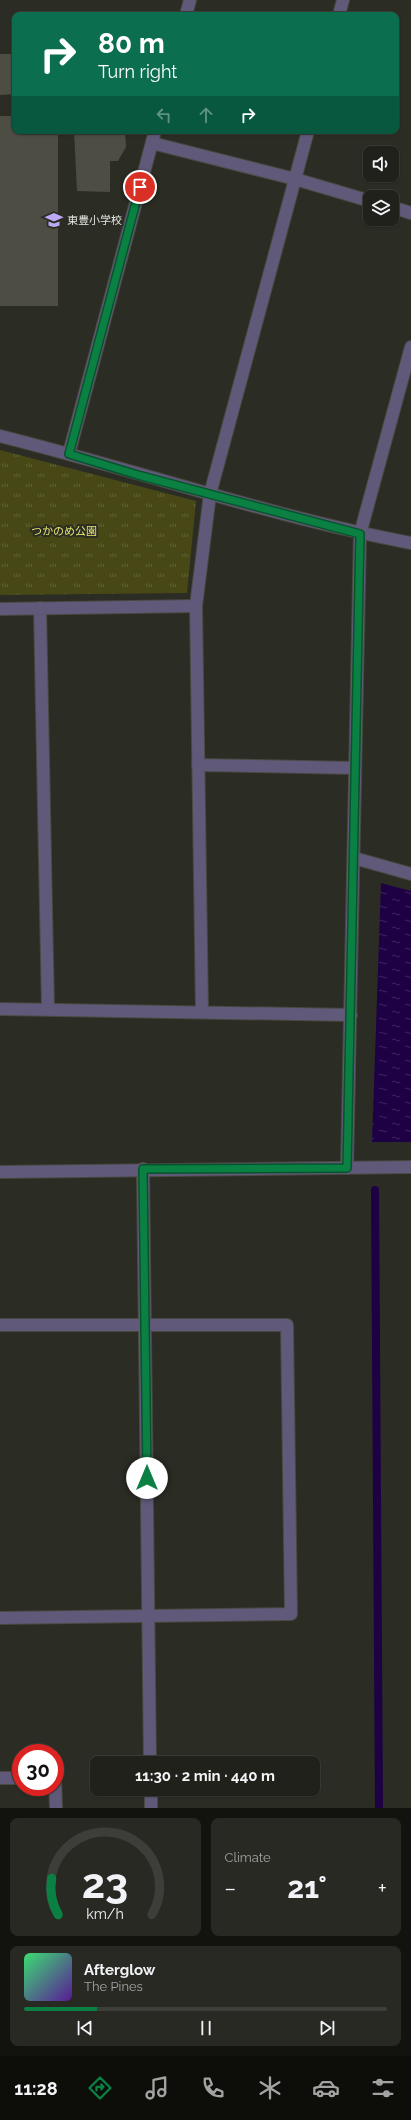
<!DOCTYPE html>
<html lang="en">
<head>
<meta charset="utf-8">
<style>
	body { margin:0; font-family:Raleway,"Noto Sans JP",sans-serif; background:#282923; color:#f1f3f6; height:100vh; display:flex; flex-direction:column; font-size:15px; white-space:nowrap }
	* { box-sizing:border-box; margin:0 }
	p { font-size:13px; color:#a2a3a2 }
	.icon { flex:none; width:22px; height:22px; fill:none; stroke:currentColor; stroke-width:2; stroke-linecap:round; stroke-linejoin:round }
	.map { position:relative; height:1808px; overflow:hidden }
	.side { display:flex; flex-direction:column; gap:10px; padding:10px; background:#12120e; flex:1 }
	.side>* { flex:none }
	.guide { position:absolute; left:12px; top:12px; width:387px; height:122px; border-radius:8px; box-shadow:0 1px 3px #0004,0 0 0 1px #3d3e39; background:#0b6e4f; color:#fff; overflow:hidden }
	.tools { position:absolute; left:363px; top:146px; display:grid; gap:8px }
	.tools a { display:grid; place-items:center; width:36px; height:36px; border-radius:8px; background:#20211a; box-shadow:0 1px 3px #0004,0 0 0 1px #3d3e39; font-size:20px }
	.speed { position:absolute; left:12px; top:1744px; display:flex; gap:8px; font-size:20px; font-weight:700; text-align:center }
	.speed>* { display:grid; place-content:center; width:52px; height:52px; border-radius:50%; background:#20211a; box-shadow:0 1px 3px #0004,0 0 0 1px #3d3e39; line-height:1 }
	.speed .limit { border:6px solid #d22; background:#fff; color:#111 }
	.pin { position:absolute; display:grid; place-items:center; width:34px; height:34px; color:#fff; margin:-17px; border:2px solid #fff; border-radius:50%; box-shadow:0 1px 4px #0007 }
	.me { position:absolute; width:44px; margin:-22px; rotate:0deg; stroke-linejoin:round; filter:drop-shadow(0 0 3px #0008) }
	.turn { display:flex; align-items:center; gap:14px; height:84px; padding:0 20px; font-size:18px }
	.turn .icon { width:52px; height:52px; stroke-width:2.5 }
	.turn b { display:block; font-size:28px; line-height:34px }
	.lanes { display:flex; align-items:center; height:38px; padding:0 20px; background:#0003; justify-content:center; gap:20px; direction:ltr }
	.lanes .off { opacity:.35 }
	.big { font-size:30px; font-weight:700; line-height:1.1 }
	.side .card { flex:1; display:flex; flex-direction:column; justify-content:center; gap:6px; min-width:0; padding:0 14px; border-radius:8px; background:#282923 }
	.side .dial { align-items:center; gap:0 }
	.dial svg { height:104px; overflow:visible; fill:none; stroke:#3d3e39; stroke-width:7; stroke-linecap:round; text-anchor:middle }
	.dial text { fill:#f1f3f6; stroke:none }
	.song { display:flex; align-items:center; gap:12px }
	.cover { width:48px; height:48px; border-radius:6px; background:linear-gradient(135deg,hsl(140 70% 55%),hsl(270 70% 35%)) }
	.played { height:4px; border-radius:2px; background:linear-gradient(90deg,#0b8043 20%,#3d3e39 20%) }
	.keys { display:flex; justify-content:space-around; direction:ltr }
	.heat { display:flex; justify-content:space-between; align-items:center; font-size:22px; direction:ltr }
	.side .tiles { flex:1; display:grid; gap:10px; grid-template-columns:1fr 1fr }
	.card:last-child { grid-column:span 2 }
	.trip { position:absolute; left:90px; top:1756px; width:230px; height:40px; border-radius:8px; background:#20211a; box-shadow:0 1px 3px #0004,0 0 0 1px #3d3e39; font-weight:700; line-height:40px; text-align:center }
	.tab-bar { display:flex; height:64px; justify-content:space-around; align-items:center; background:#0d0d0a; color:#a2a3a2 }
	.tab-bar .icon { width:28px; height:28px }
	.tab-bar .current { color:#0b8043 }
	.tab-bar b { font-size:18px; color:#f1f3f6 }
	.map>svg:first-child { display:block }
	.park { fill:url(#park-tufts) }
	.water { fill:url(#water-ripples) }
	.lines { fill:none; stroke-linecap:round; stroke-linejoin:round }
	.stream { stroke:#1e0044; stroke-width:8 }
	.building { fill:#4d4d44 }
	.street-casing { stroke:#494941; stroke-width:14 }
	.street { stroke:#605979; stroke-width:12 }
	.route-casing { stroke:#07532c; stroke-width:10 }
	.route { stroke:#0b8043; stroke-width:7 }
	.labels { text-anchor:middle; dominant-baseline:central; stroke-width:4; stroke-linejoin:round; paint-order:stroke }
	.poi-label { font-size:11px; fill:#e4e4df; stroke:#2b2c23; text-anchor:start }
	.park-label { font-size:11px; fill:#e5e76e; stroke:#2b2c23 }
</style>
</head>
<body>
<div class="map">
<svg width="411" height="1808" viewBox="0 0 411 1808">
	<defs>
		<pattern id="park-tufts" width="24" height="20" patternUnits="userSpaceOnUse"><rect width="24" height="20" fill="#474816"/><path d="M3 7l-1-3M5 7V3M7 7l1-3M15 17l-1-3M17 17v-4M19 17l1-3" fill="none" stroke="#616237"/></pattern>
		<pattern id="water-ripples" width="26" height="14" patternUnits="userSpaceOnUse"><rect width="26" height="14" fill="#1e0044"/><path d="M2 4q2-2 4 0t4 0M15 11q2-2 4 0t4 0" fill="none" stroke="#3f255f"/></pattern>
	</defs>
	<rect width="100%" height="100%" fill="#2b2c23"/>
	<polygon class="park" points="0,450 196,501 187,593 0,595"/>
	<polygon class="water" points="381,883 411,891 411,1142 372,1142"/>
	<g class="lines">
		<polyline class="stream" points="375,1190 379,1808"/>
	</g>
	<g class="building">
		<polygon points="0,54 15,54 15,94 0,95"/>
		<polygon points="0,116 15,116 15,131 58,131 58,306 0,306"/>
		<polygon points="74,131 125,131 126,147 118,161 110,161 110,192 77,191"/>
	</g>
	<g class="lines">
		<g class="street-casing">
			<g id="street">
				<polyline points="186,15 190,0"/>
				<polyline points="339,15 343,0"/>
				<polyline points="152,143 295,179 370,201"/>
				<polyline points="392,207 411,213"/>
				<path d="M0,436C137,470 272,517 411,543"/>
				<polyline points="69,453 155,131"/>
				<polyline points="40,608 48,1009"/>
				<polyline points="0,609 196,606"/>
				<polyline points="198,765 355,768"/>
				<polyline points="354,858 411,874"/>
				<polyline points="0,1009 351,1015"/>
				<polyline points="202,1012 196,606 210,494 308,131"/>
				<polyline points="347,1168 360,534 411,347"/>
				<polyline points="143,1169 150,1763"/>
				<polyline points="0,1172 411,1167"/>
				<polyline points="0,1325 287,1325 291,1614 0,1618"/>
				<polyline points="55,1777 56,1808"/>
				<polyline points="0,1778 21,1778"/>
				<polyline points="151,1789 151,1808"/>
			</g>
		</g>
		<use href="#street" class="street"/>
	</g>
	<g class="lines">
		<g class="route-casing">
			<polyline id="route" points="140,187 69,454 138,475 360,534 347,1168 143,1169 147,1478"/>
		</g>
		<use href="#route" class="route"/>
	</g>
	<defs>
		<g id="school-bare" transform="scale(1.38)"><path d="M0-5L7-2L0 1L-7-2ZM-4 1L0 2.5L4 1V4Q0 6-4 4Z" fill="#bcaaf6" stroke="#2b2c23" stroke-width="2.5" paint-order="stroke"/></g>
	</defs>
	<g fill-rule="evenodd">
		<use href="#school-bare" x="54" y="220"/>
	</g>
	<g class="labels">
		<g class="poi-label">
			<text x="67" y="220">東豊小学校</text>
		</g>
		<g class="park-label">
			<text x="64" y="531">つかのめ公園</text>
		</g>
	</g>
</svg>
<div class="tools">
<a><svg class="icon" aria-label="sound" viewBox="0 0 24 24"><path d="M4 9h4l5-4v14l-5-4H4zM17 9q2 3 0 6"/></svg></a>
<a><svg class="icon" aria-label="layers" viewBox="0 0 24 24"><path d="M12 4l9 5-9 5-9-5zM3 14l9 5 9-5"/></svg></a>
</div>
<div class="speed"><div class="limit">30</div></div>
<div class="pin" style="left:140px;top:187px;background:#d93025"><svg class="icon" aria-label="arrive" viewBox="0 0 24 24"><path d="M6 21V4h12l-3 4 3 4H6"/></svg></div>
<svg class="me" style="left:147px;top:1478px" viewBox="-20 -20 40 40"><circle r="19" fill="#fff"/><path d="M0-13L10 11 0 6-10 11z" fill="#0b8043"/></svg>
<div class="trip">11:30 · 2 min · 440 m</div>
<div class="guide">
<div class="turn"><svg class="icon" aria-label="right" viewBox="0 0 24 24"><path d="M7 20v-9h11M14 6l5 5-5 5"/></svg><div><b>80 m</b>Turn right</div></div>
<div class="lanes"><svg class="icon off" aria-label="left" viewBox="0 0 24 24"><path d="M17 20v-9H6M10 6l-5 5 5 5"/></svg><svg class="icon off" aria-label="ahead" viewBox="0 0 24 24"><path d="M12 20V5M6 11l6-6 6 6"/></svg><svg class="icon" aria-label="right" viewBox="0 0 24 24"><path d="M7 20v-9h11M14 6l5 5-5 5"/></svg></div>
</div>
</div>
<section class="side">
<div class="tiles">
<div class="card dial"><svg viewBox="0 0 100 80">
<path d="M14 69A42 42 0 1 1 86 69"/>
<path d="M14 69A42 42 0 0 1 9 41" stroke="#0b8043"/>
<text x="50" y="56" font-size="32" font-weight="700">23</text>
<text x="50" y="72" font-size="11">km/h</text>
</svg></div>
<div class="card"><p>Climate</p>
<div class="heat"><a>−</a><b class="big">21°</b><a>+</a></div>
</div>
<div class="card">
<div class="song"><i class="cover"></i><div><b>Afterglow</b><p>The Pines</p></div></div>
<div class="played"></div>
<div class="keys"><svg class="icon" aria-label="previous" viewBox="0 0 24 24"><path d="M18 5L8 12l10 7zM5 5v14"/></svg><svg class="icon" aria-label="pause" viewBox="0 0 24 24"><path d="M8 5v14M16 5v14"/></svg><svg class="icon" aria-label="next" viewBox="0 0 24 24"><path d="M6 5l10 7-10 7zM19 5v14"/></svg></div>
</div>
</div>
</section>
<nav class="tab-bar">
<b>11:28</b>
<svg class="icon current" aria-label="directions" viewBox="0 0 24 24"><path d="M12 3l9 9-9 9-9-9zM9 14v-3h6M13 9l2 2-2 2"/></svg>
<svg class="icon" aria-label="music" viewBox="0 0 24 24"><path d="M9 18V5l10-2v13"/><circle cx="6" cy="18" r="3"/><circle cx="16" cy="16" r="3"/></svg>
<svg class="icon" aria-label="phone" viewBox="0 0 24 24"><path d="M5 4h4l2 5-3 2q2 4 5 5l2-3 5 2v4C11 20 4 13 5 4z"/></svg>
<svg class="icon" aria-label="climate" viewBox="0 0 24 24"><path d="M12 3v18M4 7l16 10M4 17L20 7"/></svg>
<svg class="icon" aria-label="car" viewBox="0 0 24 24"><path d="M5 17H2v-5l4-1 3-4h7l3 4 3 1v5h-3M9 17h6M6 11h13"/><circle cx="7" cy="17" r="2"/><circle cx="17" cy="17" r="2"/></svg>
<svg class="icon" aria-label="filters" viewBox="0 0 24 24"><path d="M4 7h16M4 17h16"/><circle cx="9" cy="7" r="2"/><circle cx="15" cy="17" r="2"/></svg>
</nav>
</body>
</html>
